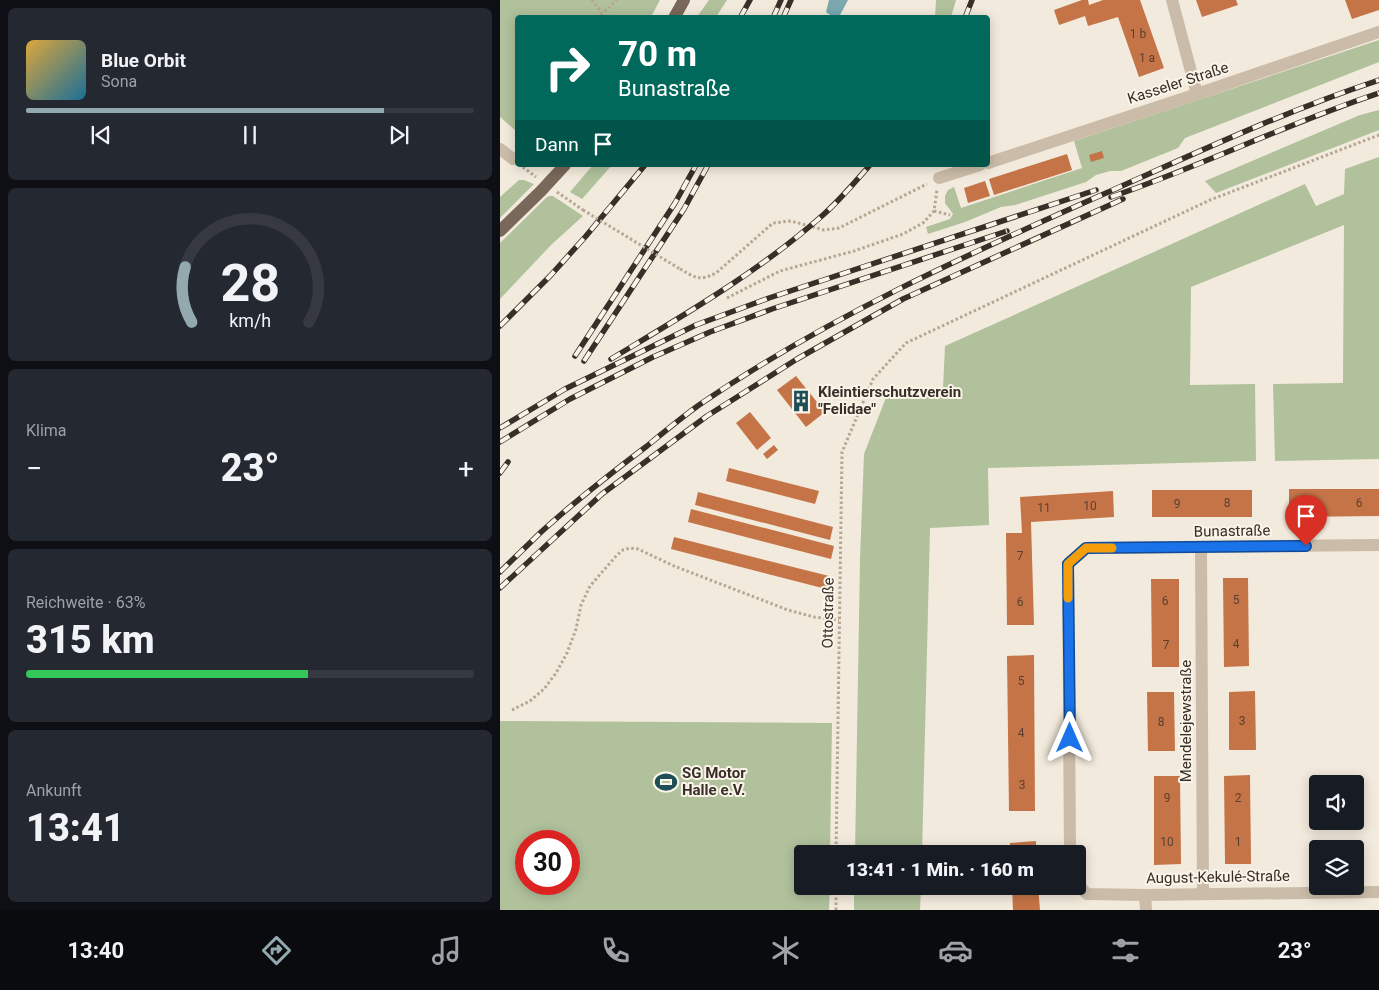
<!DOCTYPE html>
<html lang="de">
<head>
<meta charset="utf-8">
<style>
	body { margin:0; font-family:Roboto,sans-serif; background:#242831; color:#f1f3f6; height:100vh; display:flex; flex-direction:column; font-size:19px; white-space:nowrap }
	* { box-sizing:border-box; margin:0 }
	p { font-size:16px; color:#9ea1a6 }
	.icon { flex:none; width:28px; height:28px; fill:none; stroke:currentColor; stroke-width:2; stroke-linecap:round; stroke-linejoin:round }
	.map { position:relative; flex:1; overflow:hidden }
	.drawer { display:flex; flex-direction:column; gap:8px; padding:8px; background:#0d0f14; width:500px }
	.drawer>* { flex:none }
	.top-card { position:absolute; left:15px; top:15px; width:475px; height:152px; border-radius:5px; box-shadow:0 2px 12px #0003; background:#00695c; color:#fff; overflow:hidden }
	.fabs { position:absolute; left:809px; top:775px; display:grid; gap:10px }
	.fabs a { display:grid; place-items:center; width:55px; height:55px; border-radius:5px; background:#171b24; box-shadow:0 2px 12px #0003; font-size:25px }
	.speed { position:absolute; left:15px; top:830px; display:flex; gap:10px; font-size:25px; font-weight:700; text-align:center }
	.speed>* { display:grid; place-content:center; width:65px; height:65px; border-radius:50%; background:#171b24; box-shadow:0 2px 12px #0003; line-height:1 }
	.speed .limit { border:8px solid #d22; background:#fff; color:#111 }
	.pin { position:absolute; display:grid; place-items:center; width:42px; height:42px; color:#fff; margin:-51px -21px; border-radius:50% 50% 50% 0; rotate:-45deg; box-shadow:0 0 5px #0007 }
	.pin .icon { rotate:45deg }
	.me { position:absolute; width:55px; margin:-28px; rotate:0deg; stroke-linejoin:round; filter:drop-shadow(0 0 4px #0008) }
	.turn { display:flex; align-items:center; gap:18px; height:105px; padding:0 20px; font-size:22px }
	.turn .icon { width:65px; height:65px; stroke-width:2.5 }
	.turn b { display:block; font-size:35px; line-height:42px }
	.then { display:flex; align-items:center; height:48px; padding:0 20px; background:#0003; gap:10px; font-size:19px }
	.big { font-size:38px; font-weight:800; line-height:1.1 }
	.drawer .card { flex:1; display:flex; flex-direction:column; justify-content:center; gap:8px; min-width:0; padding:0 18px; border-radius:8px; background:#242831 }
	.drawer .dial { align-items:center; gap:0 }
	.dial svg { height:130px; overflow:visible; fill:none; stroke:#363941; stroke-width:7; stroke-linecap:round; text-anchor:middle }
	.dial text { fill:#f1f3f6; stroke:none }
	.song { display:flex; align-items:center; gap:15px }
	.cover { width:60px; height:60px; border-radius:8px; background:linear-gradient(135deg,hsl(40 70% 55%),hsl(200 70% 35%)) }
	.played { height:5px; border-radius:2px; background:linear-gradient(90deg,#92a9af 80%,#363941 80%) }
	.keys { display:flex; justify-content:space-around; direction:ltr }
	.heat { display:flex; justify-content:space-between; align-items:center; font-size:28px; direction:ltr }
	.charge { height:8px; border-radius:4px; background:linear-gradient(90deg,#34c759 63%,#363941 0) }
	.trip { position:absolute; left:294px; top:845px; width:292px; height:50px; border-radius:5px; background:#171b24; box-shadow:0 2px 12px #0003; font-weight:800; line-height:50px; text-align:center }
	.dock { display:flex; height:80px; justify-content:space-around; align-items:center; background:#090b0e; color:#9ea1a6 }
	.dock .icon { width:35px; height:35px }
	.dock .current { color:#92a9af }
	.dock b { font-size:22px; color:#f1f3f6 }
	main { display:flex; flex:1; min-height:0 }
	.map>svg:first-child { display:block }
	.green { fill:#b0c19c; fill-rule:evenodd }
	.water { fill:#7ba7af }
	.building { fill:#c57447 }
	.lines { fill:none; stroke-linecap:round; stroke-linejoin:round }
	.path { stroke:#b6a692; stroke-width:3; stroke-dasharray:2.5 2.5; stroke-linecap:butt }
	.minor { stroke:#cabca8; stroke-width:12 }
	.primary { stroke:#796859; stroke-width:12 }
	.rail-casing { stroke:#372f28; stroke-width:5.5 }
	.rail { stroke:#faf4e9; stroke-width:4; stroke-dasharray:11; stroke-linecap:butt }
	.path-bridge { stroke:#b6a692; stroke-width:3; stroke-dasharray:2.5 2.5; stroke-linecap:butt }
	.route-casing { stroke:#114b97; stroke-width:12 }
	.route { stroke:#1a73e8; stroke-width:9 }
	.slow { stroke:#f59e0b; stroke-width:9 }
	.labels { text-anchor:middle; dominant-baseline:central; stroke-width:4; stroke-linejoin:round; paint-order:stroke }
	.number-label { font-size:12px; fill:#5a4030 }
	.street-label { font-size:15px; fill:#372f28; stroke:#faf4e9 }
	.poi-label { font-size:15px; font-weight:bold; fill:#372f28; stroke:#faf4e9; text-anchor:start }
</style>
</head>
<body>
<main>
<section class="drawer">
<div class="card">
<div class="song"><i class="cover"></i><div><b>Blue Orbit</b><p>Sona</p></div></div>
<div class="played"></div>
<div class="keys"><svg class="icon" aria-label="previous" viewBox="0 0 24 24"><path d="M18 5L8 12l10 7zM5 5v14"/></svg><svg class="icon" aria-label="pause" viewBox="0 0 24 24"><path d="M8 5v14M16 5v14"/></svg><svg class="icon" aria-label="next" viewBox="0 0 24 24"><path d="M6 5l10 7-10 7zM19 5v14"/></svg></div>
</div>
<div class="card dial"><svg viewBox="0 0 100 80">
<path d="M14 69A42 42 0 1 1 86 69"/>
<path d="M14 69A42 42 0 0 1 10 35" stroke="#92a9af"/>
<text x="50" y="56" font-size="32" font-weight="700">28</text>
<text x="50" y="72" font-size="11">km/h</text>
</svg></div>
<div class="card"><p>Klima</p>
<div class="heat"><a>−</a><b class="big">23°</b><a>+</a></div>
</div>
<div class="card"><p>Reichweite · 63%</p><b class="big">315 km</b><div class="charge"></div></div>
<div class="card"><p>Ankunft</p><b class="big">13:41</b></div>
</section>
<div class="map">
<svg width="879" height="910" viewBox="0 0 879 910">
	<rect width="100%" height="100%" fill="#f2eadc"/>
	<g class="green">
		<polygon points="0,0 160,0 151,17 18,18 17,132 0,117"/>
		<polygon points="209,0 227,0 216,17 197,17"/>
		<polygon points="436,0 456,0 451,17 435,17"/>
		<polygon points="879,40 879,62 685,138 678,148 621,171 610,171 596,175 586,182 515,205 501,207 465,222 428,234 426,227 450,219 453,214 445,203 445,196 448,190 454,187 461,208 582,168 574,141"/>
		<polygon points="879,110 879,130 716,193 705,181 860,115"/>
		<polygon points="879,157 879,459 775,461 773,384 843,383 844,225 691,287 690,385 755,384 756,461 488,468 489,525 430,528 422,854 355,854 360,560 364,454 389,390 443,389 445,346 805,184 816,206 844,194 845,169"/>
		<polygon points="93,165 112,165 82,199 70,192"/>
		<polygon points="19,180 24,180 34,184 0,218 0,197"/>
		<polygon points="50,196 53,196 83,216 51,245 0,299 0,243 47,197"/>
		<path d="M0,721L332,723L330,854H302V886H330L329,910H0ZM26,841H69V884H26Z"/>
		<polygon points="354,886 421,886 420,910 354,910"/>
	</g>
	<polygon class="water" points="329,0 348,0 339,17 333,17 326,12"/>
	<g class="building">
		<polygon points="582,0 588,0 589,5 603,0 640,0 664,68 639,77 618,17 588,26 585,16 559,25 554,10"/>
		<polygon points="696,0 736,0 738,5 702,17"/>
		<polygon points="845,0 879,0 879,10 852,19"/>
		<polygon points="602,151 604,158 591,162 589,155"/>
		<polygon points="567,154 572,170 494,195 489,179"/>
		<polygon points="485,181 490,196 468,203 464,188"/>
		<polygon points="296,376 325,412 306,427 277,390"/>
		<polygon points="250,412 271,438 257,450 236,423"/>
		<polygon points="274,445 278,450 267,459 263,454"/>
		<polygon points="229,468 319,491 315,504 226,481"/>
		<polygon points="789,489 879,489 879,516 789,517"/>
		<rect x="652" y="490" width="100" height="27"/>
		<polygon points="613,491 614,517 531,522 534,625 507,625 506,533 522,533 520,497"/>
		<polygon points="198,492 333,527 330,540 195,505"/>
		<polygon points="191,509 334,546 331,559 188,522"/>
		<polygon points="174,537 333,577 330,590 171,549"/>
		<polygon points="723,578 748,578 749,666 724,667"/>
		<polygon points="651,579 679,579 679,667 652,667"/>
		<polygon points="534,655 535,811 509,811 507,656"/>
		<polygon points="755,691 756,750 729,750 729,692"/>
		<polygon points="647,692 674,692 675,751 648,751"/>
		<polygon points="750,775 751,864 725,864 724,776"/>
		<polygon points="654,776 680,776 681,864 654,865"/>
		<polygon points="536,841 536,854 510,854 510,843"/>
		<polygon points="512,886 538,886 540,910 513,910"/>
	</g>
	<g class="lines">
		<g class="path">
			<polyline points="92,0 102,13"/>
			<polyline points="97,18 117,0"/>
			<polyline points="488,21 489,17"/>
			<polyline points="23,167 36,177"/>
			<polyline points="57,192 83,210"/>
			<polyline points="434,211 450,215"/>
			<path d="M180,269C195,277 199,282 216,273L273,223L291,221L324,230L339,228L427,184"/>
			<polyline points="227,298 280,271 354,251 403,234 423,223 434,211 437,190"/>
			<polyline points="12,710 30,701 44,689 56,673 67,653 76,629 81,605 90,586 117,555 123,550 130,548 138,549 174,566 288,610 314,617 339,620"/>
			<polyline points="336,854 342,452 373,379 406,343 710,200 879,135"/>
			<polyline points="336,910 336,886"/>
		</g>
		<g class="minor">
			<polyline points="672,0 697,94"/>
			<polyline points="0,149 13,159"/>
			<polyline points="488,163 697,94 879,32"/>
			<polyline points="439,178 480,165"/>
			<polyline points="701,548 703,894"/>
			<polyline points="570,854 568,564 586,548 879,545"/>
			<polyline points="578,885 587,894 645,895 879,892"/>
			<polyline points="645,895 646,910"/>
		</g>
		<g class="primary">
			<polyline points="174,18 184,0"/>
			<polyline points="0,231 41,191 65,165"/>
		</g>
		<g class="rail-casing">
			<g id="rail">
				<polyline points="240,18 250,0"/>
				<polyline points="273,18 281,0"/>
				<polyline points="283,18 291,0"/>
				<polyline points="465,18 472,0"/>
				<path d="M611,197C702,166 788,123 879,93"/>
				<polyline points="0,326 51,275 86,236 145,165"/>
				<polyline points="75,356 175,203 196,165"/>
				<path d="M111,359C184,315 260,271 323,215C340,200 355,182 370,165"/>
				<polyline points="84,361 184,209 208,165"/>
				<polyline points="0,428 65,389 196,325 269,298 596,190"/>
				<polyline points="0,442 70,399 153,357 210,332 272,309 507,231"/>
				<polyline points="0,473 8,462"/>
				<path d="M0,572C13,559 27,546 40,533C74,502 110,474 147,446C164,432 181,418 199,405C326,318 466,255 606,193C696,153 785,111 879,80"/>
				<polyline points="0,588 102,494 207,416 297,359 403,299 623,199"/>
			</g>
		</g>
		<use href="#rail" class="rail"/>
		<polyline class="path-bridge" points="83,210 180,269"/>
	</g>
	<g class="lines">
		<g class="route-casing">
			<polyline id="route" points="570,738 568,564 586,548 806,546"/>
		</g>
		<use href="#route" class="route"/>
		<polyline class="slow" points="568,598 568,564 586,548 612,548"/>
	</g>
	<defs>
		<g id="building-bare" transform="scale(1.725)"><path d="M-4-6H4V6H1V3H-1V6H-4ZM-2.5-4.3h1.7v1.8h-1.7ZM.8-4.3h1.7v1.8H.8ZM-2.5-1h1.7V.8h-1.7ZM.8-1h1.7V.8H.8Z" fill="#1e4e58" stroke="#faf4e9" stroke-width="2.5" paint-order="stroke"/></g>
		<g id="stadium-bare" transform="scale(1.725)"><path d="M0-5a6.5 5 0 1 0 0 10a6.5 5 0 1 0 0-10ZM-3.5-1.8h7v3.6h-7Z" fill="#1e4e58" stroke="#faf4e9" stroke-width="2.5" paint-order="stroke"/></g>
	</defs>
	<g fill-rule="evenodd">
		<use href="#building-bare" x="301" y="401"/>
		<use href="#stadium-bare" x="166" y="782"/>
	</g>
	<g class="labels">
		<g class="number-label">
			<text x="638" y="34">1 b</text>
			<text x="647" y="58">1 a</text>
			<text x="727" y="503">8</text>
			<text x="859" y="503">6</text>
			<text x="677" y="504">9</text>
			<text x="590" y="506">10</text>
			<text x="544" y="508">11</text>
			<text x="520" y="556">7</text>
			<text x="736" y="600">5</text>
			<text x="665" y="601">6</text>
			<text x="520" y="602">6</text>
			<text x="736" y="644">4</text>
			<text x="666" y="645">7</text>
			<text x="521" y="681">5</text>
			<text x="742" y="721">3</text>
			<text x="661" y="722">8</text>
			<text x="521" y="733">4</text>
			<text x="522" y="785">3</text>
			<text x="667" y="798">9</text>
			<text x="738" y="798">2</text>
			<text x="667" y="842">10</text>
			<text x="738" y="842">1</text>
		</g>
		<g class="street-label">
			<text transform="translate(678 83) rotate(-18)">Kasseler Straße</text>
			<text transform="translate(732 531) rotate(-1)">Bunastraße</text>
			<text transform="translate(328 613) rotate(-89)">Ottostraße</text>
			<text transform="translate(686 721) rotate(-90)">Mendelejewstraße</text>
			<text transform="translate(718 877) rotate(-1)">August-Kekulé-Straße</text>
		</g>
		<g class="poi-label">
			<text x="318" y="392">Kleintierschutzverein<tspan x="318" dy="17">"Felidae"</tspan></text>
			<text x="182" y="773">SG Motor<tspan x="182" dy="17">Halle e.V.</tspan></text>
		</g>
	</g>
</svg>
<div class="fabs">
<a><svg class="icon" aria-label="sound" viewBox="0 0 24 24"><path d="M4 9h4l5-4v14l-5-4H4zM17 9q2 3 0 6"/></svg></a>
<a><svg class="icon" aria-label="layers" viewBox="0 0 24 24"><path d="M12 4l9 5-9 5-9-5zM3 14l9 5 9-5"/></svg></a>
</div>
<div class="speed"><div class="limit">30</div></div>
<div class="pin" style="left:806px;top:546px;background:#d93025"><svg class="icon" aria-label="arrive" viewBox="0 0 24 24"><path d="M6 21V4h12l-3 4 3 4H6"/></svg></div>
<svg class="me" style="left:570px;top:738px" viewBox="-20 -20 40 40"><path d="M0-17L14 15 0 8-14 15z" fill="#1a73e8" stroke="#fff" stroke-width="4"/></svg>
<div class="trip">13:41 · 1 Min. · 160 m</div>
<div class="top-card">
<div class="turn"><svg class="icon" aria-label="right" viewBox="0 0 24 24"><path d="M7 20v-9h11M14 6l5 5-5 5"/></svg><div><b>70 m</b>Bunastraße</div></div>
<div class="then">Dann<svg class="icon" aria-label="arrive" viewBox="0 0 24 24"><path d="M6 21V4h12l-3 4 3 4H6"/></svg></div>
</div>
</div>
</main>
<nav class="dock">
<b>13:40</b>
<svg class="icon current" aria-label="directions" viewBox="0 0 24 24"><path d="M12 3l9 9-9 9-9-9zM9 14v-3h6M13 9l2 2-2 2"/></svg>
<svg class="icon" aria-label="music" viewBox="0 0 24 24"><path d="M9 18V5l10-2v13"/><circle cx="6" cy="18" r="3"/><circle cx="16" cy="16" r="3"/></svg>
<svg class="icon" aria-label="phone" viewBox="0 0 24 24"><path d="M5 4h4l2 5-3 2q2 4 5 5l2-3 5 2v4C11 20 4 13 5 4z"/></svg>
<svg class="icon" aria-label="climate" viewBox="0 0 24 24"><path d="M12 3v18M4 7l16 10M4 17L20 7"/></svg>
<svg class="icon" aria-label="car" viewBox="0 0 24 24"><path d="M5 17H2v-5l4-1 3-4h7l3 4 3 1v5h-3M9 17h6M6 11h13"/><circle cx="7" cy="17" r="2"/><circle cx="17" cy="17" r="2"/></svg>
<svg class="icon" aria-label="filters" viewBox="0 0 24 24"><path d="M4 7h16M4 17h16"/><circle cx="9" cy="7" r="2"/><circle cx="15" cy="17" r="2"/></svg>
<b>23°</b>
</nav>
</body>
</html>
